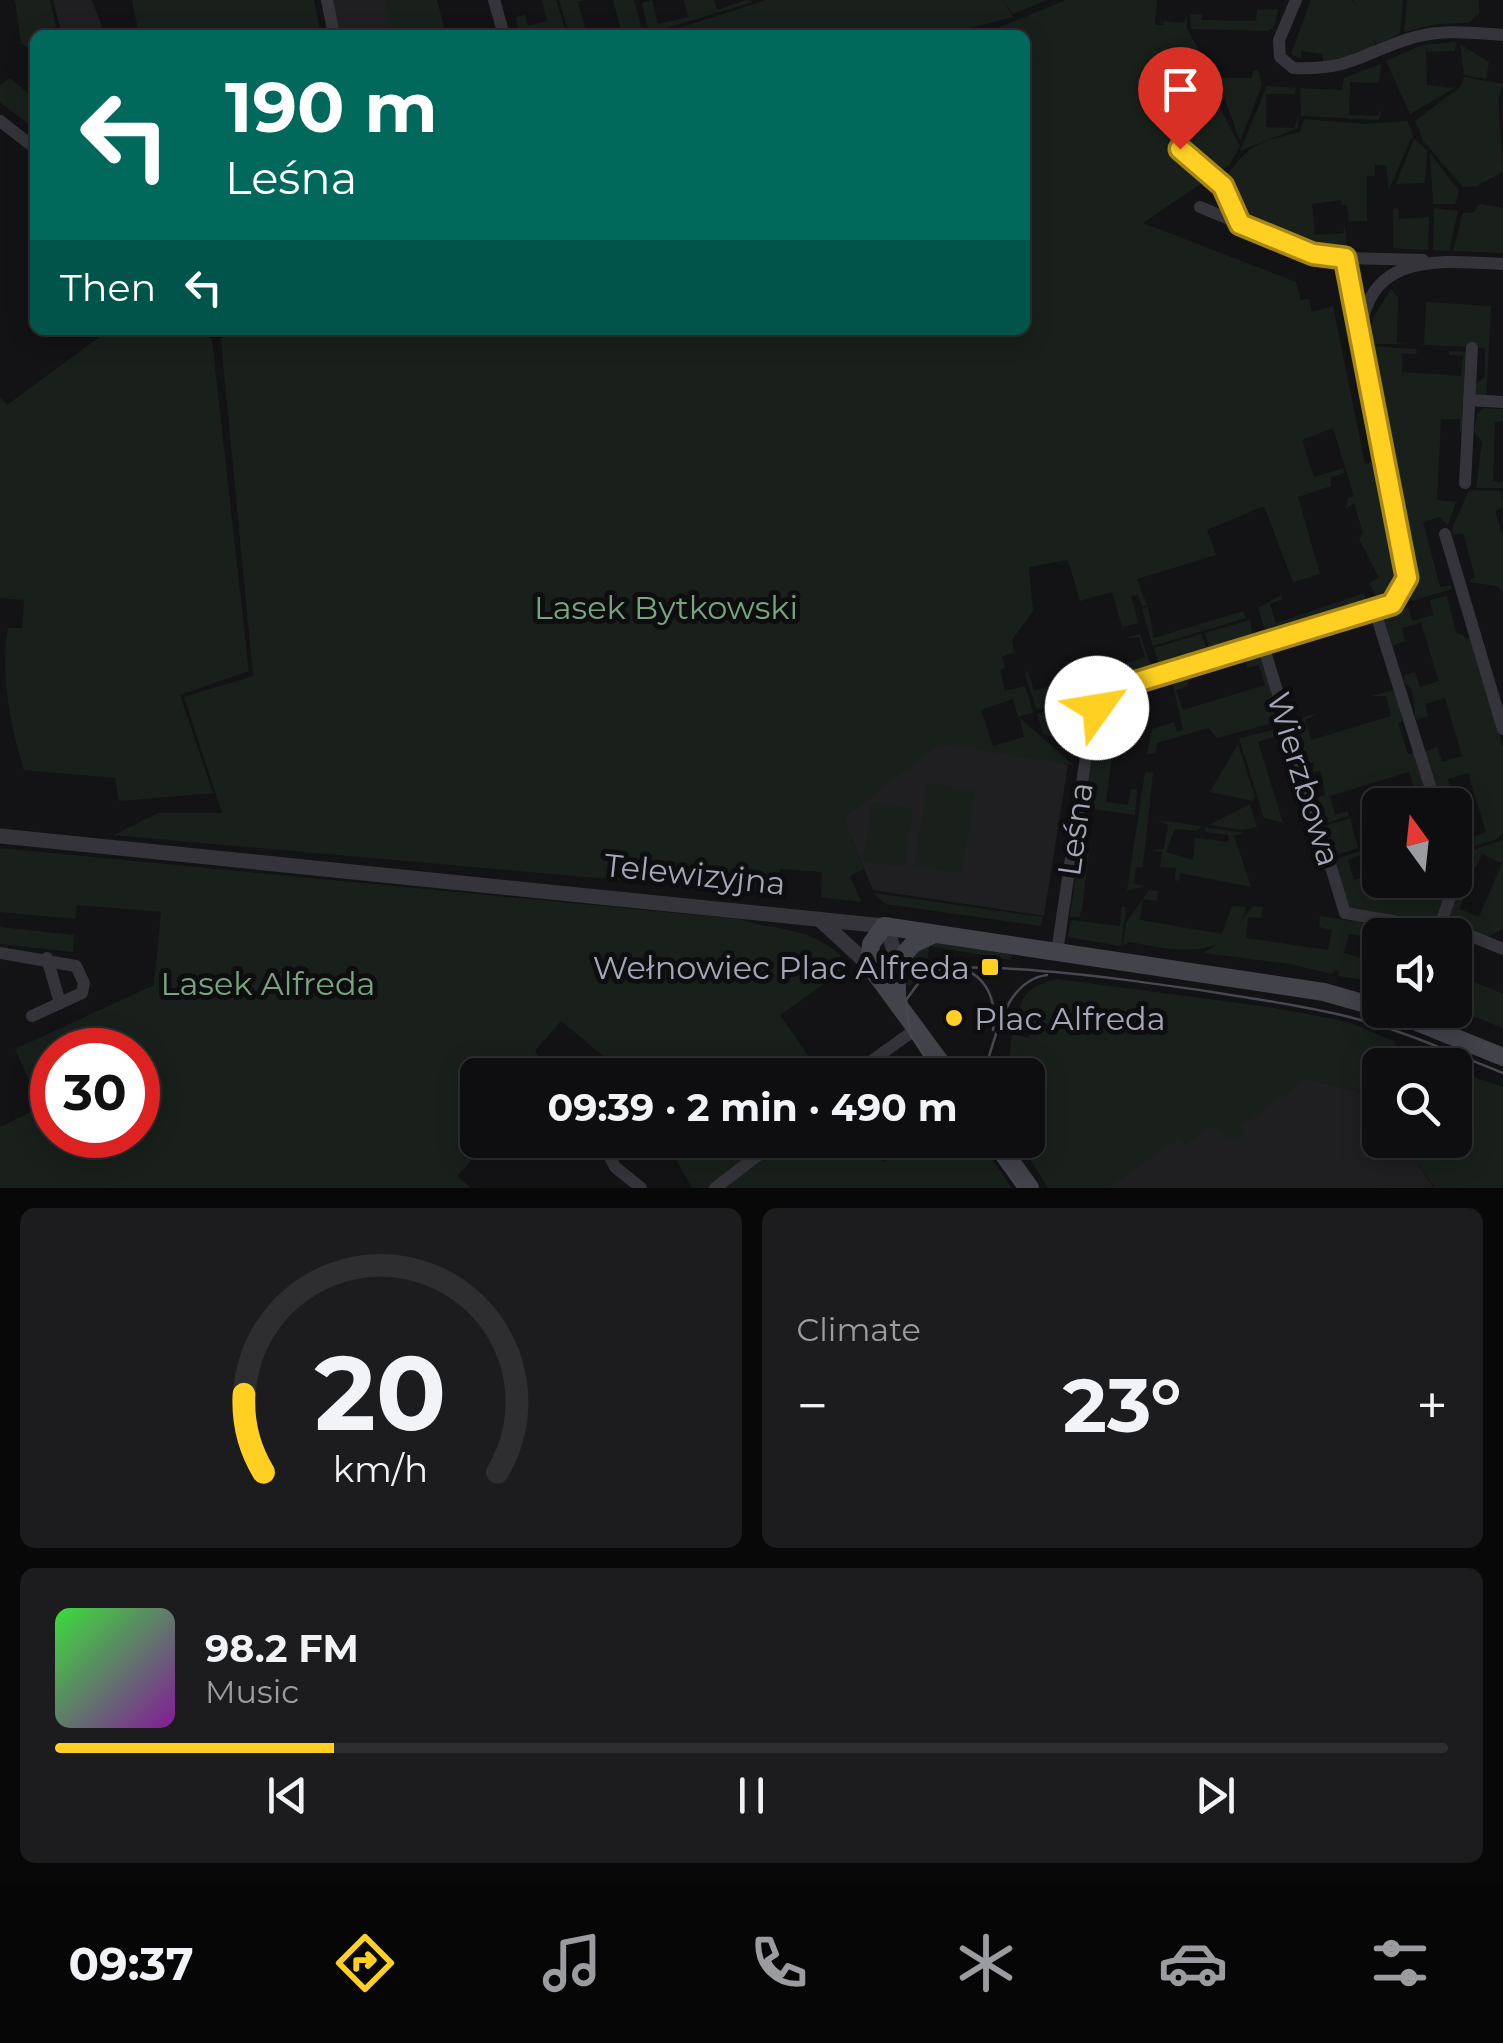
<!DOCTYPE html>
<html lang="en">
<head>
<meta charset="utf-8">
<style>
	body { margin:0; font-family:Montserrat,sans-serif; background:#1c1c1e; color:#f1f3f6; height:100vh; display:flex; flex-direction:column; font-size:38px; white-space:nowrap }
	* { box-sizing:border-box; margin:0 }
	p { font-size:32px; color:#9b9c9f }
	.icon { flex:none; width:55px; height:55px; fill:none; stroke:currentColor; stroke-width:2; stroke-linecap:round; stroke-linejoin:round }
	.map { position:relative; height:1188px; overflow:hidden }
	.details { display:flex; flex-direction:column; gap:20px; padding:20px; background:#080809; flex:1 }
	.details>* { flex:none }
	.banner { position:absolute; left:30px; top:30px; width:1000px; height:305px; border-radius:15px; box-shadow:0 5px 25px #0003,0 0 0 2px #2e2e30; background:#00695c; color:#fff; overflow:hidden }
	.needle { width:65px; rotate:345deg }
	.tools { position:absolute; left:1362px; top:788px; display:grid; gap:20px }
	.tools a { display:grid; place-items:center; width:110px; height:110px; border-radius:15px; background:#0e0e10; box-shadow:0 5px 25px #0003,0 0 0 2px #2e2e30; font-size:50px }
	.speed { position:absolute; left:30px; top:1028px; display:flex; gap:20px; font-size:50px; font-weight:700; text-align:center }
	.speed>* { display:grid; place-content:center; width:130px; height:130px; border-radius:50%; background:#0e0e10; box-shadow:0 5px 25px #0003,0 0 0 2px #2e2e30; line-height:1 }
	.speed .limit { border:15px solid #d22; background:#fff; color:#111 }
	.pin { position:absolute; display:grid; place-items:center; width:85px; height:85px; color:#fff; margin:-102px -42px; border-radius:50% 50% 50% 0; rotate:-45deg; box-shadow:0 0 10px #0007 }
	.pin .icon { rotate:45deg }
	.me { position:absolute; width:110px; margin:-55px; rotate:58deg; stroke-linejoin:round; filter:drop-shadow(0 0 8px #0008) }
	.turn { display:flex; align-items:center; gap:35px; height:210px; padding:0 30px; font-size:45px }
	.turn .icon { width:130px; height:130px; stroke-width:2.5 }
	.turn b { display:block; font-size:70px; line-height:85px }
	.then { display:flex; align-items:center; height:95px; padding:0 30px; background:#0003; gap:20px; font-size:38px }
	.big { font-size:75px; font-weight:700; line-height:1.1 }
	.details .widget { flex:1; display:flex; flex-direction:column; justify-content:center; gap:15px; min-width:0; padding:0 35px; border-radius:15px; background:#1c1c1e }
	.details .dial { align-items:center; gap:0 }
	.dial svg { height:260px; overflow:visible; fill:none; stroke:#2e2e30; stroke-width:7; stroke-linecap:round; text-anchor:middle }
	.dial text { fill:#f1f3f6; stroke:none }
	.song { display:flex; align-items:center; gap:30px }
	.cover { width:120px; height:120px; border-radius:15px; background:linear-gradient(135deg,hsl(120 70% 55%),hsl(290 70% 35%)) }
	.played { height:10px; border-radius:5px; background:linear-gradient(90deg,#ffd021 20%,#2e2e30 20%) }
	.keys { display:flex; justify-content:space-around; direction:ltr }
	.heat { display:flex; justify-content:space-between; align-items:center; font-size:55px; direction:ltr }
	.details .tiles { flex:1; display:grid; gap:20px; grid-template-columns:1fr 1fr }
	.widget:last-child { grid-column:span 2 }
	.trip { position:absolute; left:460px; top:1058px; width:585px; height:100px; border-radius:15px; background:#0e0e10; box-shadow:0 5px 25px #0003,0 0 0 2px #2e2e30; font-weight:700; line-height:100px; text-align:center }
	.menu { display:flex; height:160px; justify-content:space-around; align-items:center; background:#060606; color:#9b9c9f }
	.menu .icon { width:70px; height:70px }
	.menu .selected { color:#ffd021 }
	.menu b { font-size:45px; color:#f1f3f6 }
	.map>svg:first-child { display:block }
	.built { fill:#1f1f22 }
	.green { fill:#19201b; fill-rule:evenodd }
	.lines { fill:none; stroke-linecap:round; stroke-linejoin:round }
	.minor { stroke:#34343a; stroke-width:12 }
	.tertiary { stroke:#34343a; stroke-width:15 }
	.secondary { stroke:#42434b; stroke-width:18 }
	.tram { stroke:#474850; stroke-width:2.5 }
	.route-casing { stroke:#a68715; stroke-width:25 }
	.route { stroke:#ffd021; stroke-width:18 }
	.poi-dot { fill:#ffd021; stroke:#0e0e10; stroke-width:4 }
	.labels { text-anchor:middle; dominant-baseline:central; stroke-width:10; stroke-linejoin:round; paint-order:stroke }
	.park-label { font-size:32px; fill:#78a480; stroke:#0e0e10 }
	.street-label { font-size:32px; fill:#a3a7b7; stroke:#0e0e10 }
	.poi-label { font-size:32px; fill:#a3a7b7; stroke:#0e0e10; text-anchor:end }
</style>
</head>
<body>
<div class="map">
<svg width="1503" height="1188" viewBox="0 0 1503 1188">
	<rect width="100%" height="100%" fill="#131315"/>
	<g class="built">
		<polygon points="53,0 92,0 102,27 94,35 62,35"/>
		<polygon points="331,0 386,0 393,35 337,35"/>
		<polygon points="940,743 1068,764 1044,916 873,890 843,818"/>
		<polygon points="1305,1079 1356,1090 1377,1106 1380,1140 1401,1140 1434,1188 1085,1188 1139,1153"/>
	</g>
	<g class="green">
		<polygon points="15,0 50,0 56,26 47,35 35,35 31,50 21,43"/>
		<polygon points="132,0 314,0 321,35 139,35"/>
		<polygon points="385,0 437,0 446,35 392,35"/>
		<polygon points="542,0 556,0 567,35 519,35 516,17 525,15 528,26 547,21"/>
		<polygon points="559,0 585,0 578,2 587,35 569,35"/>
		<polygon points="613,0 634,0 643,35 602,35 621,30"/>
		<polygon points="652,0 658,24 688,17 684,0 714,0 717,10 746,0 754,2 649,33 642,3"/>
		<polygon points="766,0 1047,0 1013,14 1004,1 1013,17 945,35 657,35"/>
		<polygon points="1066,0 1157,0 1155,25 1163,25 1164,21 1184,23 1187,15 1187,29 1203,57 1203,77 1240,146 1230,164 1143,223 1296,282 1301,300 1309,299 1312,312 1333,306 1365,464 1378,460 1399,576 1393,591 1378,600 1369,583 1379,578 1359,539 1363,533 1354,503 1346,509 1348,498 1354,496 1333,428 1302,440 1314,477 1343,468 1345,473 1331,477 1331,486 1298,497 1320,574 1293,582 1264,506 1207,530 1216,555 1137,579 1147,605 1142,606 1138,595 1131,596 1138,623 1122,627 1112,592 1080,601 1068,560 1029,567 1033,611 1012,640 1014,652 1002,657 1005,667 1000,670 1005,691 1025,686 1033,712 1018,717 1013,699 981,710 993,746 1024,737 1020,718 1073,765 940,744 843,818 864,869 850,876 861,902 821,897 822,872 780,869 777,894 114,835 158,813 222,813 184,697 253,676 221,340 224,330 1025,330 1025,35 981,35"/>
		<polygon points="1311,0 1352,0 1357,7 1353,0 1403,0 1400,34 1377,44 1372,38 1375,46 1347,57 1323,61 1323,54 1301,51 1301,59 1291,54"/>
		<polygon points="1407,0 1479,0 1479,14 1468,23 1438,24 1404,32"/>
		<polygon points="1278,9 1275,25 1268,31 1191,29 1190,14 1202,15 1202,20 1256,21 1257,10"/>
		<polygon points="1456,42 1455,51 1426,52 1427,85 1455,88 1410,114 1386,61 1422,45"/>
		<polygon points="1460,44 1489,62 1486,79 1464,75"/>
		<polygon points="1381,64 1379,83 1350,82 1349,115 1378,116 1382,108 1379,120 1301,116 1300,88 1342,90 1344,78"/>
		<polygon points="1258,70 1262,85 1240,141 1217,78 1252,78 1253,71"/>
		<polygon points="1464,77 1503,84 1498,99 1503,172 1476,186 1463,187 1424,142 1415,121 1460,87"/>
		<polygon points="10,78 35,99 35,129 0,102 0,86"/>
		<polygon points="1267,86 1296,88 1295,94 1266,94 1266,127 1294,128 1298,118 1298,128 1240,151"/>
		<path d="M1304,119L1365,124L1407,121L1413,135L1389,189L1386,165H1375V176H1367V221H1349L1347,205H1342L1341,200L1312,204L1315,235L1343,233L1345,224L1346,247L1303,242L1240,215L1224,178C1252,143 1255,143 1300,132Z"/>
		<polygon points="1414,139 1427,150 1425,183 1396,184"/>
		<polygon points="1430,153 1459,191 1455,204 1433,204"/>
		<polygon points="1479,204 1503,208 1503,253 1453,251 1463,213 1474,212"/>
		<polygon points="1398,208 1399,219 1429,217 1428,250 1393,248 1393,209"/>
		<polygon points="1434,208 1458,211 1449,251 1433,250"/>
		<polygon points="1391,289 1398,298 1397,343 1408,344 1369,344 1373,318"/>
		<polygon points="1426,302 1491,306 1486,400 1475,393 1475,385 1485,377 1485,348 1414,344 1424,344"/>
		<path d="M109,330H201L212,340L249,671L180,695L213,793L119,801L115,778L24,770C10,725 0,673 8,628H22L24,600L0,598V397L7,405Z"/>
		<path d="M1369,346L1416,349L1417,354L1402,353V372L1461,376L1463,356L1449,355V351L1467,352L1464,432H1460V419H1441L1437,500L1456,502L1460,490L1448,525L1439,517L1423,522L1440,587L1451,585V589L1413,601L1410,596C1424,557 1379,395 1369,346Z"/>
		<polygon points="1484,408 1503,409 1503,421 1495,422 1493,481 1503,482 1503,488 1476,488 1482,442 1474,431 1477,414"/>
		<polygon points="1469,490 1501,491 1503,508 1495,511 1503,537 1503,593 1497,586 1468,582 1475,577 1463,533 1453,535 1452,529"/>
		<polygon points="1364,593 1366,598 1361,606 1273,633 1266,632 1258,608 1281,595 1282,599 1270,604 1276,623"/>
		<polygon points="1447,596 1456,632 1473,641 1503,748 1503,833 1497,839 1457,852 1455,824 1461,823 1466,839 1486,832 1468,773 1448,779 1451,791 1439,795 1425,752 1437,747 1442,762 1462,756 1445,698 1425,704 1428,716 1416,720 1412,690 1404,682 1405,675 1415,672 1420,687 1439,681 1421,623 1402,628 1405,641 1393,646 1385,623 1388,616 1408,607 1412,621 1433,615 1430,600"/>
		<polygon points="1148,607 1154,638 1243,611 1246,618 1153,646 1142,609"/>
		<polygon points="1250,620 1253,639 1210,652 1205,633"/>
		<polygon points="1140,634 1151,667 1111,682 1106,669 1145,657 1139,637 1126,638"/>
		<polygon points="1201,634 1208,652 1160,667 1154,648"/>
		<polygon points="1257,656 1262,659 1280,721 1217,738 1208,728 1157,743 1156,752 1147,755 1152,729 1174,722 1177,732 1183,730 1172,680 1186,676 1189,686 1176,690 1183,710 1265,685 1259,665 1247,668 1244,658"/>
		<polygon points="1027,670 1034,691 1076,678 1082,696 1037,710 1025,674"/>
		<polygon points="1397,689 1402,721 1398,723 1408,754 1417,752 1424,790 1403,798 1415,791 1409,772 1330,796 1335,815 1348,811 1349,816 1323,824 1314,798 1325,795 1321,771 1313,772 1314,763 1309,763 1291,721 1318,713 1305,720 1311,740 1391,716 1386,696 1371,696"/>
		<path d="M1139,691L1141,700L1119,706L1106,802L1128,805L1131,789H1137L1135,815L1086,808C1093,762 1088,708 1139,691Z"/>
		<polygon points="1057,708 1065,735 1079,737 1078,744 1043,734 1037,714"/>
		<polygon points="1282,728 1289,745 1283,746 1279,735 1258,742 1283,823 1264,818 1239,738"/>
		<polygon points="1238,744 1255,797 1253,801 1210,792"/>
		<polygon points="1145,772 1153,773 1143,867 1136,867 1134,884 1143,886 1127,891"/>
		<polygon points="927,783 975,790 962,873 914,866"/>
		<polygon points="872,802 913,808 904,867 863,861"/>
		<polygon points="1250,804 1257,827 1243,830 1209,825"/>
		<polygon points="1350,818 1358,848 1333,856 1324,826"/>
		<polygon points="1157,820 1201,826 1197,831 1175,829 1166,852 1193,860 1195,838 1228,842 1229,835 1206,832 1204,827 1244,833 1234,836 1251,887 1180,873 1179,881 1175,880 1176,868 1160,867 1162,852 1151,850 1164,849 1168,825"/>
		<polygon points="1503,840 1503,928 1487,938 1448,919 1455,896 1463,899 1460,909 1479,917 1502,863 1482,854 1476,868 1462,864 1459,854"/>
		<path d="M0,848L737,919C785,932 813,926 851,965L780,1015L822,1075H626L561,1021L535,1051L548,1066L540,1075H478V1140H490L457,1176L471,1188H0V1127L41,1107L15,1049L154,985L161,912L77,905L75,919L0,912ZM52,1050H138V1135H52Z"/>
		<polygon points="1360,851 1361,855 1348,860 1354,880 1380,872 1380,880 1443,880 1440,887 1449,891 1433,923 1350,908 1333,860"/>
		<polygon points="1089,852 1082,909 1079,917 1070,917 1079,853"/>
		<path d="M1149,890L1158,891L1157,901L1143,899L1140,920L1222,934L1232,906L1246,907C1233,967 1164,948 1129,942L1123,946L1126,923Z"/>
		<polygon points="873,893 1043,917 1041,926 885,904"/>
		<polygon points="1253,906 1263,907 1261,918 1248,917 1246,938 1328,950 1332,930 1319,927 1320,916 1364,923 1360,936 1349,934 1344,953 1380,964 1380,982 1338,976 1339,971 1334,970 1332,974 1290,964 1204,953 1231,935"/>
		<polygon points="1122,907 1126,907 1121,946 1068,937 1071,920 1120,926"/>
		<polygon points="0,927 74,935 73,952 0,944"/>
		<polygon points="938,942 1012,954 1011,960 930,946 925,970 908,988 908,968 904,965 922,946"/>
		<polygon points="1455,974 1503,994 1503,1028 1455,1009"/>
		<path d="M1057,979L1269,1007L1349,1022L1395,1042L1398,1051L1439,1065H1380V1110L1356,1090L1305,1079L1240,1128L1244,1136L1235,1142L1226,1140L1217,1129L1208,1128L1185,1145L1179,1138L1108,1188H1048L1018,1140H1028V1075H1007L1012,1034L1029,1038L1033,1020L1020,1007C1025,988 1040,984 1057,979Z"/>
		<polygon points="1455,1071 1503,1087 1503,1188 1435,1188 1401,1140 1455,1140"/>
		<polygon points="665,1140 773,1140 709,1188 692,1188"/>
		<polygon points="786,1140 868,1140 883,1162 913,1140 978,1140 1012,1188 721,1188"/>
	</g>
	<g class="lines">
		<g class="minor">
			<polyline points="327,0 334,35"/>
			<polyline points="494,0 504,35"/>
			<path d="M1296,0L1279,40L1280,57L1293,68C1356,70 1362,52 1415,37C1444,29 1474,33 1503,35"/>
			<polyline points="0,121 35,148"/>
			<polyline points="1180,149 1223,185 1240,224"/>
			<polyline points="1200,207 1313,254 1345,258 1359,323"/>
			<polyline points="1345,258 1423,260"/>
			<polyline points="1469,400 1503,402"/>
			<polyline points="1465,483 1472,348"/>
			<polyline points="1445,534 1503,729"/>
			<polyline points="1375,611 1436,805"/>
			<polyline points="1263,645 1345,913 1464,933 1503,949"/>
			<polyline points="1439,928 1458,875 1455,867"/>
			<path d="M1057,952L1091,723C1099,703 1109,692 1130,684L1375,611L1400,596L1406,568L1360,347C1361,252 1434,260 1503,264"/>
			<polyline points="0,953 76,966 84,983 82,993 32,1016"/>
			<polyline points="47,958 60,1003"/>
			<polyline points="852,1075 916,1029"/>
			<polyline points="602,1140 615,1167 641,1188"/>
			<polyline points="715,1188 778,1140"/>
		</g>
		<g class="tertiary">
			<polyline points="0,836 884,926"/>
			<polyline points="819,919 869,965"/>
			<polyline points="887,927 897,962"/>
		</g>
		<g class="secondary">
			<polyline points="897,1000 897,962 913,944 934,934"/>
			<polyline points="1387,1010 1503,1057"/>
			<polyline points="950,1075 869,965 871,944 884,926 1324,992 1380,1008"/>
			<polyline points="996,1140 1030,1188"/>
		</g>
		<g class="tram">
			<path d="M958,967C988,976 997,1001 993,1030"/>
			<path d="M937,1075L910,1034L906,1000L926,973C970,951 1292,1001 1353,1018C1405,1031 1454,1054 1503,1073"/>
			<path d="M983,1075C996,1040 1003,981 1047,975"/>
			<polyline points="984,1140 1018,1188"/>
		</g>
	</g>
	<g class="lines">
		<g class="route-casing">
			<polyline id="route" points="1097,708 1106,697 1130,684 1392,604 1407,578 1345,258 1313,254 1240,224 1223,186 1180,149"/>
		</g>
		<use href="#route" class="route"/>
	</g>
	<g class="poi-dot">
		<rect x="980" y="957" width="20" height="20" rx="5"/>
		<circle cx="954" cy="1018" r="10"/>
	</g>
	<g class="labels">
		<g class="park-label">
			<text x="666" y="607">Lasek Bytkowski</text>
			<text x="268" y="983">Lasek Alfreda</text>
		</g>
		<g class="street-label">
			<text transform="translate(1304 779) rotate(73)">Wierzbowa</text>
			<text transform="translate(1075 829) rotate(-82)">Leśna</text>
			<text transform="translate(695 874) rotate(6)">Telewizyjna</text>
		</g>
		<g class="poi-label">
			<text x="970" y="967">Wełnowiec Plac Alfreda</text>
			<text x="974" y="1018" text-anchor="start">Plac Alfreda</text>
		</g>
	</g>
</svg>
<div class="tools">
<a><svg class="needle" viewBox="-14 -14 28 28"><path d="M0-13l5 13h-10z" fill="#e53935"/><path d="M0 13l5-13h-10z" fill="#9b9c9f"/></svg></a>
<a><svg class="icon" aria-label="sound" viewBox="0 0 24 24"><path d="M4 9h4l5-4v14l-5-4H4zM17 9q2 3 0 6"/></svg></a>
<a><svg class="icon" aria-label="search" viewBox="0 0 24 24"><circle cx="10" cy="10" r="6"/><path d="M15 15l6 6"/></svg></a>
</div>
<div class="speed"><div class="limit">30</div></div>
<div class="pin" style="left:1180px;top:149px;background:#d93025"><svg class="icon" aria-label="arrive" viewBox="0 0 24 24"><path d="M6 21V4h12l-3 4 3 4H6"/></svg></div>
<svg class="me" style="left:1097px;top:708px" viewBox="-20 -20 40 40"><circle r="19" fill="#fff"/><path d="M0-13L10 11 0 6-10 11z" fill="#ffd021"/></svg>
<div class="trip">09:39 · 2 min · 490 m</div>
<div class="banner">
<div class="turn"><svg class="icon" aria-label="left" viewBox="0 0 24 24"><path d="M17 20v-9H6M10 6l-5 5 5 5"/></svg><div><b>190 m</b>Leśna</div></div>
<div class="then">Then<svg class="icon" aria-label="left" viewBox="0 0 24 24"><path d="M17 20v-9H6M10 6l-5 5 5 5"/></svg></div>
</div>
</div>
<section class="details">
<div class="tiles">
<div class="widget dial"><svg viewBox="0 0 100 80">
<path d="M14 69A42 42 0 1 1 86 69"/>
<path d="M14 69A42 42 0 0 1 8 45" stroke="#ffd021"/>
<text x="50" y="56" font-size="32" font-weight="700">20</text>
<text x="50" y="72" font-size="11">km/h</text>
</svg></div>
<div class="widget"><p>Climate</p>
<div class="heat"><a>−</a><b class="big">23°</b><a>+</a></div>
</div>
<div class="widget">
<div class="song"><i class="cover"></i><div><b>98.2 FM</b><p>Music</p></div></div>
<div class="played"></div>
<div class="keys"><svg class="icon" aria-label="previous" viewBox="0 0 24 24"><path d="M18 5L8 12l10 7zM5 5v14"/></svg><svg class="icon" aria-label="pause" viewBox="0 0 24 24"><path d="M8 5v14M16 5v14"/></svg><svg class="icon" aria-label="next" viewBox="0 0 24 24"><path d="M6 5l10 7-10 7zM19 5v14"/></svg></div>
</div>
</div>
</section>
<nav class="menu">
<b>09:37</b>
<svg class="icon selected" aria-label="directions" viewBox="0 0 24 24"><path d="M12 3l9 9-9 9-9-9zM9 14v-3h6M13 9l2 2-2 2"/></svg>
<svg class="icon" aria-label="music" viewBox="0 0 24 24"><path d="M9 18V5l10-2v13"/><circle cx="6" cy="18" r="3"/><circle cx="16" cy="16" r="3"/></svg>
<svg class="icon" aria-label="phone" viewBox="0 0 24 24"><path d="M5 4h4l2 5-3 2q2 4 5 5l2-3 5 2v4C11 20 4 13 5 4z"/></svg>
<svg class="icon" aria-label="climate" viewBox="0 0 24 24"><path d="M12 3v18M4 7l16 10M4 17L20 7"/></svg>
<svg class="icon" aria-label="car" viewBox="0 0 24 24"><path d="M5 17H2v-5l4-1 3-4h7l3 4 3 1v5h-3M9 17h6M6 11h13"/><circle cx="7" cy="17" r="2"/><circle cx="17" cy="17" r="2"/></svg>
<svg class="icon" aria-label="filters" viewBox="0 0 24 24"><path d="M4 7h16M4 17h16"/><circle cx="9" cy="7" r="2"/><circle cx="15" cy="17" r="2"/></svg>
</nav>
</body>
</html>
